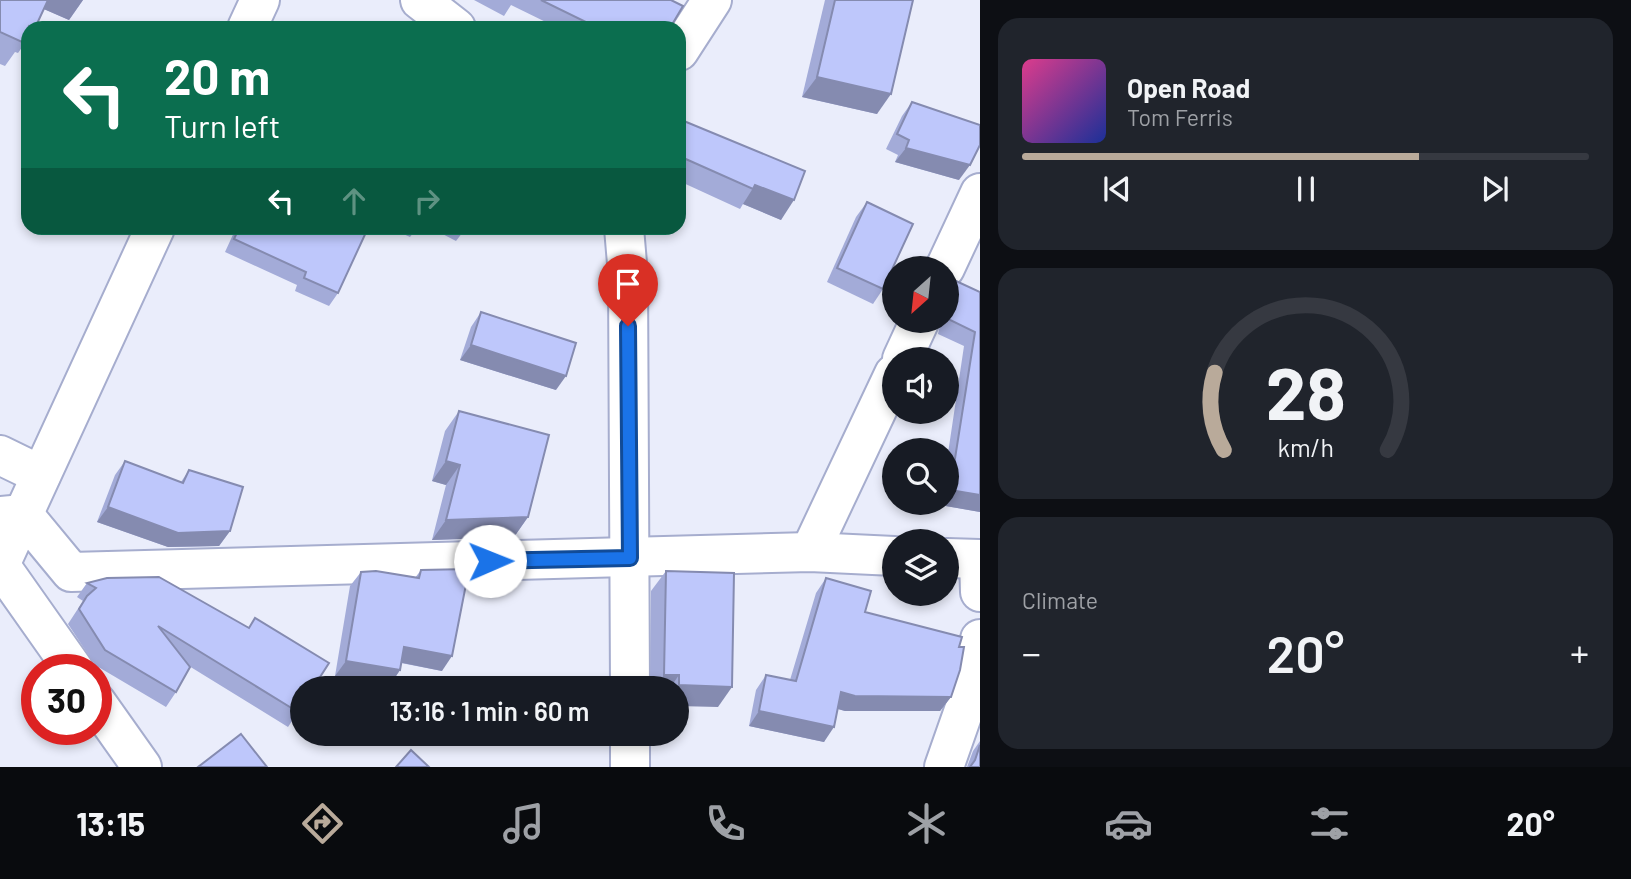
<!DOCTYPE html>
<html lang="en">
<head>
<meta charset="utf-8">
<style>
	body { margin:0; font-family:Barlow,sans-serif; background:#20242c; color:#f1f3f6; height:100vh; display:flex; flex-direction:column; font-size:26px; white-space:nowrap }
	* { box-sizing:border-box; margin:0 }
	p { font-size:23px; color:#9ea1a6 }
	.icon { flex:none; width:38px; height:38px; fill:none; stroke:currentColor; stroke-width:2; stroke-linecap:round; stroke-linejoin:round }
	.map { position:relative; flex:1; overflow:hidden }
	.sheet { display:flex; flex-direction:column; gap:18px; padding:18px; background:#0d0f14; width:651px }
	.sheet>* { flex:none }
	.guide { position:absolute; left:21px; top:21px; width:665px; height:214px; border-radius:21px; box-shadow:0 4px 10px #0003; background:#0b6e4f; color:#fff; overflow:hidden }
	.needle { width:46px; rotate:207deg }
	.fabs { position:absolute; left:882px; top:256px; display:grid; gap:14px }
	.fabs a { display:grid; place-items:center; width:77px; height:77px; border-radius:50%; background:#171b24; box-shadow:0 4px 10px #0003; font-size:35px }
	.speed { position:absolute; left:21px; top:654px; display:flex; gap:14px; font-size:35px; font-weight:700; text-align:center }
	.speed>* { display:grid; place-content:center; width:91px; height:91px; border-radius:50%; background:#171b24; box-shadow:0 4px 10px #0003; line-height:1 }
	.speed .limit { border:10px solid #d22; background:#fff; color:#111 }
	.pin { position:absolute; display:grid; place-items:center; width:60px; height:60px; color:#fff; margin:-72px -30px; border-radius:50% 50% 50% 0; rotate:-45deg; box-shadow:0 0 7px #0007 }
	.pin .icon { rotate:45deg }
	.me { position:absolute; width:77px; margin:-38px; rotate:89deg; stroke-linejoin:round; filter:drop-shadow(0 0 5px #0008) }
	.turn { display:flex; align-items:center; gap:24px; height:147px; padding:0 28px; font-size:32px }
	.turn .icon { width:91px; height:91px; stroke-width:2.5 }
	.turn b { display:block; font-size:49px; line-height:60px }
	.lanes { display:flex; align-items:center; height:66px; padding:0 28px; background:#0003; justify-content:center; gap:35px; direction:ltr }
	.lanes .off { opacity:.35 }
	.big { font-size:52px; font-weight:600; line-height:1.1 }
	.sheet .widget { flex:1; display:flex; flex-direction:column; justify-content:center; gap:10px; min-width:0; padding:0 24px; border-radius:21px; background:#20242c }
	.sheet .dial { align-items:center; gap:0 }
	.dial svg { height:182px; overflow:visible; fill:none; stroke:#363941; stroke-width:7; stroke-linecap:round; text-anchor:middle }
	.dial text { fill:#f1f3f6; stroke:none }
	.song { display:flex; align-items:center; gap:21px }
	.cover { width:84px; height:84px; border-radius:10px; background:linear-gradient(135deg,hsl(330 70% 55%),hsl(230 70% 35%)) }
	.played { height:7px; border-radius:4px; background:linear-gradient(90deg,#b9aa9a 70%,#363941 70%) }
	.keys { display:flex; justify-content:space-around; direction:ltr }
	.heat { display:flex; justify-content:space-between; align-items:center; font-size:38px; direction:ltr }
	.trip { position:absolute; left:290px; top:676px; width:399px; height:70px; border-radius:35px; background:#171b24; box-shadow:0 4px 10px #0003; font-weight:600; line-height:70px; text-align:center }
	.dock { display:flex; height:112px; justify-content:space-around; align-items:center; background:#090b0e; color:#9ea1a6 }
	.dock .icon { width:49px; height:49px }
	.dock .on { color:#b9aa9a }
	.dock b { font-size:32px; color:#f1f3f6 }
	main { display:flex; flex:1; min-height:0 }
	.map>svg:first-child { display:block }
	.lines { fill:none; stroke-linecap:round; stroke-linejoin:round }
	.minor-casing { stroke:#a6adce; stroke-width:42 }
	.secondary-casing { stroke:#a6adce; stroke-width:42 }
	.minor { stroke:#fff; stroke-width:38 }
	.secondary { stroke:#fff; stroke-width:38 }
	.wall { fill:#a3abd8 }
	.shaded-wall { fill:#858bb0 }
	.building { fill:#bec7fb; stroke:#858bb0; stroke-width:2 }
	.route-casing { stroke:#114b97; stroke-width:18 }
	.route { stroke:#1a73e8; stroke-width:12 }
</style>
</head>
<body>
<main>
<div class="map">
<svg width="980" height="767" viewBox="0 0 980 767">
	<rect width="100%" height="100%" fill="#eaedfb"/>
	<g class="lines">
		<g class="minor-casing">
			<g id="minor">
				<polyline points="420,0 456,28"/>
				<polyline points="679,51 712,0"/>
				<polyline points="624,228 628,275 630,688"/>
				<polyline points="945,268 980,193"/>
				<polyline points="902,359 920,320"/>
				<polyline points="0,455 41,475"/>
				<polyline points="0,516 23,514 71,572 810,552 894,556"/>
				<polyline points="810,552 894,374"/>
				<polyline points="947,558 980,559"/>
				<polyline points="979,559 980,592"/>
				<polyline points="0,565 74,670"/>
				<polyline points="96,702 142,767"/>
				<polyline points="630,767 630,733"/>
				<polyline points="944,767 971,690 980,639"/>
			</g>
		</g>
		<g class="secondary-casing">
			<g id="secondary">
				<polyline points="247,28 260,0"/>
				<polyline points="0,565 155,228"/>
			</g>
		</g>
		<use href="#minor" class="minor"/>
		<use href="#secondary" class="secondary"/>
	</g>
	<g class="wall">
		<polygon points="0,0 83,0 69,20 44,9 35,28 28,28 28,39 18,53 15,52 5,66 0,64"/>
		<polygon points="474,0 671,0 671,25 670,28 558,28 511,5 504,16"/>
		<polygon points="825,0 913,0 877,114 802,97"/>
		<polygon points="912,102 959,180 895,162 898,155 886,149 902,116"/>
		<polygon points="679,119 805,171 781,220 743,204 740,209 679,181"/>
		<polygon points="867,202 883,289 873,304 827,282 856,217"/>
		<polygon points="236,228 368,228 338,293 329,306 295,291 297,285 225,252"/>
		<polygon points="390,228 417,228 410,237"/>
		<polygon points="431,228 466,228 456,241"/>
		<polygon points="956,281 980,292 980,512 940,505 940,502 947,502 947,460 964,346 938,334 941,320 947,320 947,295"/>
		<polygon points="481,312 556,390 460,360 471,327"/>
		<polygon points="459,411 528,517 514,537 432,540 446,485 432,481 445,431"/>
		<polygon points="125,461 181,482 189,470 230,531 219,546 168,547 97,522 115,475"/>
		<polygon points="421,570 442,671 401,663 400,670 390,685 335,676 350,586 361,572 415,578"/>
		<polygon points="666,571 718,707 677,688 650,688 651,591"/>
		<polygon points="826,578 865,612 959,647 951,697 940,711 845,711 838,709 824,742 749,726 756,690 766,675 790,680 816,593"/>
		<polygon points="87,583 249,627 255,618 298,712 288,727 189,666 176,692 166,707 95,665 68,624 83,601 77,597"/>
		<polygon points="980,741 980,767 967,767 973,751"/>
	</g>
	<g class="shaded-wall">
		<polygon points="44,0 83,0 69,20 39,7"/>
		<polygon points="817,77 891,94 877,114 802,97"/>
		<polygon points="906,148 970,165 959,180 895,162"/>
		<polygon points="755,185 794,200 781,220 743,204"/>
		<polygon points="471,345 566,376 556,390 460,360"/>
		<polygon points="446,461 460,465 446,485 432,481"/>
		<polygon points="950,490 980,495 980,512 940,505 942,502 947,502 947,495"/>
		<polygon points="108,507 230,531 219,546 168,547 97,522"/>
		<polygon points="528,517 514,537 432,540 446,520"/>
		<polygon points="404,647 452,656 442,671 393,661"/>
		<polygon points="346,661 400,670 390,685 335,676"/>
		<polygon points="664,675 679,675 670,688 655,688"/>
		<polygon points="679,685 732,687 718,707 677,706 677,688"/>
		<polygon points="841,692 951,697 940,711 845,711 831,707"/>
		<polygon points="759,711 834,727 824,742 749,726"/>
	</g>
	<g class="building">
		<polygon points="0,0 48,0 35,28 29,26 22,42 0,32"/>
		<polygon points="541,0 671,0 683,6 670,28 598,28"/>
		<polygon points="835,0 913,0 891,94 817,77"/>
		<polygon points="912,102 980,125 980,145 970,165 906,148 909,140 897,134"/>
		<polygon points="679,119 805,171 794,200 755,185 753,189 679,156"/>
		<polygon points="867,202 913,224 883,289 837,268"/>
		<polygon points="239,228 368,228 338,293 304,278 306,272 234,239"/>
		<polygon points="956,281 980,292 980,495 950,490 975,332 948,319 952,304 950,296"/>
		<polygon points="481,312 576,343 566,376 471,345"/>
		<polygon points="459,411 549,435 528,517 446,520 460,465 446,461"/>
		<polygon points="125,461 183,483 189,470 243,487 230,531 178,533 108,507"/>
		<polygon points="469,569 452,656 404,647 400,670 346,661 361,572 376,571 419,578 421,570"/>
		<polygon points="666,571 734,573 732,687 679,685 679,675 664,675"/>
		<polygon points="159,577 249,628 255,618 329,663 313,688 303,688 303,705 298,712 158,626 190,667 176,692 105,650 79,609 87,596 96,588 87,583 107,578"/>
		<polygon points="826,578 871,591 865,612 962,637 959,647 964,647 960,670 951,697 855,696 841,692 834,727 759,711 766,675 796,681"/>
		<polygon points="241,734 267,767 198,767"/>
		<polygon points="980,745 980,767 970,767 975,760"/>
		<polygon points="411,750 429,767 396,767"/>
	</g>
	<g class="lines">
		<g class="route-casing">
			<polyline id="route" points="490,561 630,558 628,326"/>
		</g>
		<use href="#route" class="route"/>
	</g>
</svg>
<div class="fabs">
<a><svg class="needle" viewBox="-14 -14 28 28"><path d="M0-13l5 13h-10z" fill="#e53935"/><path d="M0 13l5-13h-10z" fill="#9ea1a6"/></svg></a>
<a><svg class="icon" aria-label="sound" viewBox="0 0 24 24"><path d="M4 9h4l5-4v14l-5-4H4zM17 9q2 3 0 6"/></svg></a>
<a><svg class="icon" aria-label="search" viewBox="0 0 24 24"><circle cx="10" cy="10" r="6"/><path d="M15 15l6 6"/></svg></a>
<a><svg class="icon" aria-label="layers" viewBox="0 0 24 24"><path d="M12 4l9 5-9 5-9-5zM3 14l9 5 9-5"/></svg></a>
</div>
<div class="speed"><div class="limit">30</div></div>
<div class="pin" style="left:628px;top:326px;background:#d93025"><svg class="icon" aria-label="arrive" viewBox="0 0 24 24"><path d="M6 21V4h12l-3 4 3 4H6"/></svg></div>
<svg class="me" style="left:490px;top:561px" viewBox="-20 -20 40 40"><circle r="19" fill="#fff"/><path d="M0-13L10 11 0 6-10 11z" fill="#1a73e8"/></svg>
<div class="trip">13:16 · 1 min · 60 m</div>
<div class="guide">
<div class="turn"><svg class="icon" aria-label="left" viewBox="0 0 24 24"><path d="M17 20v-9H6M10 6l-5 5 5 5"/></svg><div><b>20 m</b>Turn left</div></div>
<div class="lanes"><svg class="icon" aria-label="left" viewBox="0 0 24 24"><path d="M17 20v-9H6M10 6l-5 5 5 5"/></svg><svg class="icon off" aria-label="ahead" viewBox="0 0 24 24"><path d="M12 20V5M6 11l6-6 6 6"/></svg><svg class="icon off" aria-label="right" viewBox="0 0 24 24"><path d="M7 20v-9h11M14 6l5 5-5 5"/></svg></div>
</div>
</div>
<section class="sheet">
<div class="widget">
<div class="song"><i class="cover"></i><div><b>Open Road</b><p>Tom Ferris</p></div></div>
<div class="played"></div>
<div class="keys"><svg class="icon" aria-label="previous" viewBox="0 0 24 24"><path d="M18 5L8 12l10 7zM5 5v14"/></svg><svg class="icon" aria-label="pause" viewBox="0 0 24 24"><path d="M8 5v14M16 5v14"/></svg><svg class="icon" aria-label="next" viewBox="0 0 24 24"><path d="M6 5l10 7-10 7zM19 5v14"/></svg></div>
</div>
<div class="widget dial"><svg viewBox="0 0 100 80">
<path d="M14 69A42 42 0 1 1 86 69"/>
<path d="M14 69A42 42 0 0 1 10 35" stroke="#b9aa9a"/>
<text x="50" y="56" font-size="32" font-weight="700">28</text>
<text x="50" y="72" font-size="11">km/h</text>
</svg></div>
<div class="widget"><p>Climate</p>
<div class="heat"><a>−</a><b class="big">20°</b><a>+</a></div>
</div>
</section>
</main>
<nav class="dock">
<b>13:15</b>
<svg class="icon on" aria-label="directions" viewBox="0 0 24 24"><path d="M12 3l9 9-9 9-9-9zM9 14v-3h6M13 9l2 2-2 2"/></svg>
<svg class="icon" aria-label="music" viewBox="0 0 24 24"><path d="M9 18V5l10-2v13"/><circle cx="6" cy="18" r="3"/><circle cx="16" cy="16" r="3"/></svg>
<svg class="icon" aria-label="phone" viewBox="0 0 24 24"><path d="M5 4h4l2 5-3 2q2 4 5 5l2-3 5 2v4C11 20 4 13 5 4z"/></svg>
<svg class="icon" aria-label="climate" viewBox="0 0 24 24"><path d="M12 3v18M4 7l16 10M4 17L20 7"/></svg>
<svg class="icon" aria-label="car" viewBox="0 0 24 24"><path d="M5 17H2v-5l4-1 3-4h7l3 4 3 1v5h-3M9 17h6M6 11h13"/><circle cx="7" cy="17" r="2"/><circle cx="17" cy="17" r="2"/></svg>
<svg class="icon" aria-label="filters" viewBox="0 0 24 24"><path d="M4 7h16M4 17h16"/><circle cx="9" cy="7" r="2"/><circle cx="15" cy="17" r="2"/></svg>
<b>20°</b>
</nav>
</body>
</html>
